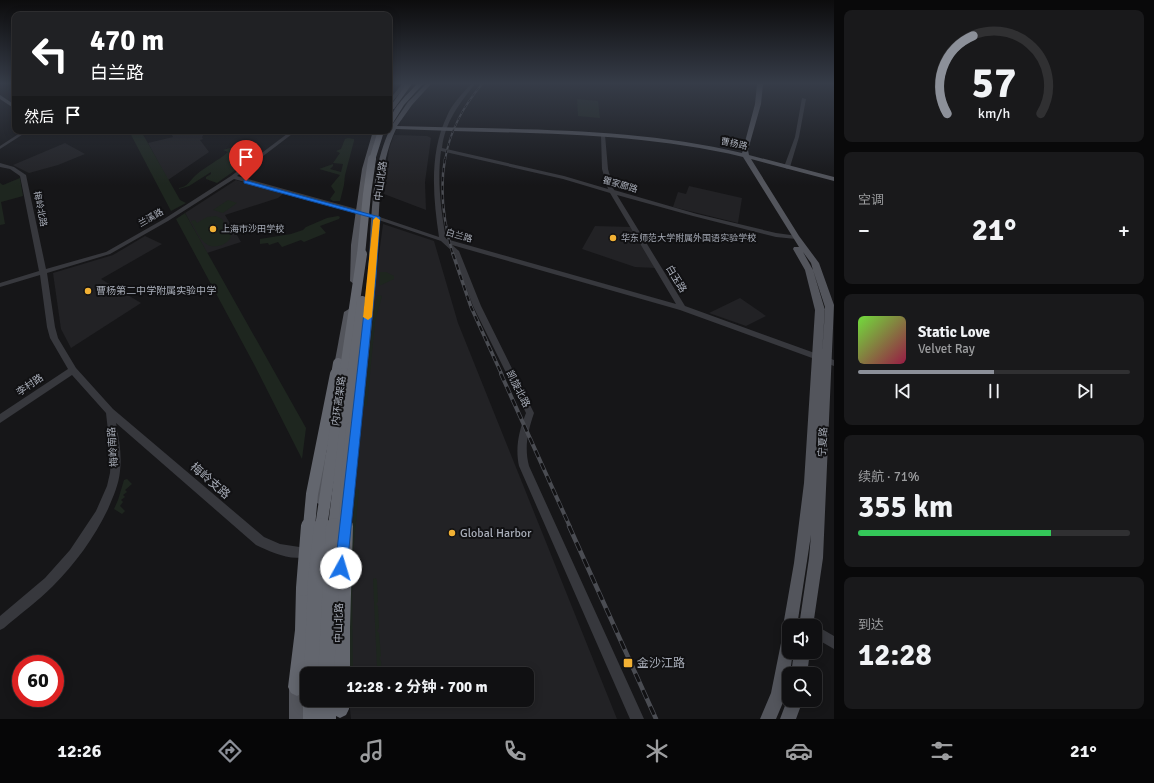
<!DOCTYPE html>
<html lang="zh">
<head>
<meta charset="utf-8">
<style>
	body { margin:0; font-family:Signika,"Noto Sans SC",sans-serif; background:#19191b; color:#f1f3f6; height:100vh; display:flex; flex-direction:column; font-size:15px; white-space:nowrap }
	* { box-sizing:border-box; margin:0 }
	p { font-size:13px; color:#9c9d9f }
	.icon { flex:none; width:22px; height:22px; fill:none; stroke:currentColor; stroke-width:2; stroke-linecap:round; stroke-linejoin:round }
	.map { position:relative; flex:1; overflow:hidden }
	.sheet { display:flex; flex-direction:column; gap:10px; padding:10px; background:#09090a; width:320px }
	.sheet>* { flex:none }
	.guide { position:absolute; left:12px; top:12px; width:380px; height:122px; border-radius:8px; box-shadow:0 2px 10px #0003,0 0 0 1px #303032; background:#202124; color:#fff; overflow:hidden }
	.tools { position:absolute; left:782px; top:619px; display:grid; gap:8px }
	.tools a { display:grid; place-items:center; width:40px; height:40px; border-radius:8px; background:#101012; box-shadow:0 2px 10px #0003,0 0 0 1px #303032; font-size:20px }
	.speed { position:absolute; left:12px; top:655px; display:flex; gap:8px; font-size:20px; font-weight:700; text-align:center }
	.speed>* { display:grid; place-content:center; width:52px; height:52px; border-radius:50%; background:#101012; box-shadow:0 2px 10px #0003,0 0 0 1px #303032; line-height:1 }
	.speed .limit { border:6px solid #d22; background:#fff; color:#111 }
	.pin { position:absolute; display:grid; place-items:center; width:34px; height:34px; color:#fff; margin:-41px -17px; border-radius:50% 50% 50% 0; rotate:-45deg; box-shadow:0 0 4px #0007 }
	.pin .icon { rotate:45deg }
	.me { position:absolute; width:44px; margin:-22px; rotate:6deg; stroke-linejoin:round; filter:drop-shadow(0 0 3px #0008) }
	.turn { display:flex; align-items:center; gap:14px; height:84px; padding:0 12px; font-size:18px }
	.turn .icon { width:52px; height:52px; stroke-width:2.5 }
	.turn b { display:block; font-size:28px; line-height:34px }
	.then { display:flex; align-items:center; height:38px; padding:0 12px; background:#0003; gap:8px; font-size:15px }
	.big { font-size:30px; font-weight:700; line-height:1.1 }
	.sheet .widget { flex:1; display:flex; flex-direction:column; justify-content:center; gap:6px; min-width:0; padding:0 14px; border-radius:8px; background:#19191b }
	.sheet .dial { align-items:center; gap:0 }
	.dial svg { height:104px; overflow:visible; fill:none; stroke:#303032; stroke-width:7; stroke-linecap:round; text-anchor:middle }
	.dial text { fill:#f1f3f6; stroke:none }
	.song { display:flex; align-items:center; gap:12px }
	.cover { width:48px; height:48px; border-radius:6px; background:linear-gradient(135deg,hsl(100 70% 55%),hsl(340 70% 35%)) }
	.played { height:4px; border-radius:2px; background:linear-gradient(90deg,#8c9099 50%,#303032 50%) }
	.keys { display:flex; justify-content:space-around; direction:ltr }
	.heat { display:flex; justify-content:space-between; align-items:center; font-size:22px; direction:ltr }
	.charge { height:6px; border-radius:3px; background:linear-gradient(90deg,#34c759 71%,#303032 0) }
	.trip { position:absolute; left:300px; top:667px; width:234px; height:40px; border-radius:8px; background:#101012; box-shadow:0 2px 10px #0003,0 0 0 1px #303032; font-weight:700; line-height:40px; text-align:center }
	.tabs { display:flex; height:64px; justify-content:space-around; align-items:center; background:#060607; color:#9c9d9f }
	.tabs .icon { width:28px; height:28px }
	.tabs .on { color:#8c9099 }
	.tabs b { font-size:18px; color:#f1f3f6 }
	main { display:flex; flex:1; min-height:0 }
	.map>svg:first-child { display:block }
	.built { fill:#222225 }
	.green { fill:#1e261f }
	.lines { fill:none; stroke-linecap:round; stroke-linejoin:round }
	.minor { fill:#37383d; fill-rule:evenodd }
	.major { fill:#53555c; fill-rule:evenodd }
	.highway { fill:#63666e; fill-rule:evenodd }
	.rail-far4-casing { stroke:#4a4c52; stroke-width:2 }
	.rail-far3-casing { stroke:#4a4c52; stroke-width:2.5 }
	.rail-far2-casing { stroke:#4a4c52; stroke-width:3.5 }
	.rail-far1-casing { stroke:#4a4c52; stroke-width:4 }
	.rail-casing { stroke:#4a4c52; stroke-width:4.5 }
	.rail-far4 { stroke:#111113; stroke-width:1; stroke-dasharray:3.5; stroke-linecap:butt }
	.rail-far3 { stroke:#111113; stroke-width:1.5; stroke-dasharray:4.5; stroke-linecap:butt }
	.rail-far2 { stroke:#111113; stroke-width:2; stroke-dasharray:5.5; stroke-linecap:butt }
	.rail-far1 { stroke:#111113; stroke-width:2.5; stroke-dasharray:7; stroke-linecap:butt }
	.rail { stroke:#111113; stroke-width:3; stroke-dasharray:9; stroke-linecap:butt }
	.highway-bridge-far4 { stroke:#63666e; stroke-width:6 }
	.highway-bridge-far3 { stroke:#63666e; stroke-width:8 }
	.highway-bridge-far2 { stroke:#63666e; stroke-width:10 }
	.highway-bridge-far1 { stroke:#63666e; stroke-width:12 }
	.highway-bridge { stroke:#63666e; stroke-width:16 }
	.route { fill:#1a73e8; stroke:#114b97 }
	.slow { fill:#f59e0b }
	.poi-dot { fill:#f2b134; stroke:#111113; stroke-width:1.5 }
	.labels { text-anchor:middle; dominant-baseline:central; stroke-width:4; stroke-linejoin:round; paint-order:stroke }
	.far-street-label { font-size:9px; fill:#a8adb8; stroke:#111113 }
	.far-poi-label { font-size:9px; fill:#a8adb8; stroke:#111113; text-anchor:start }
	.street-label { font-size:10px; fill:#a8adb8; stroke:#111113 }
	.poi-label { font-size:10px; fill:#a8adb8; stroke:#111113; text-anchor:start }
	.near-street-label { font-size:12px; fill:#a8adb8; stroke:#111113 }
	.near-poi-label { font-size:12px; fill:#a8adb8; stroke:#111113; text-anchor:start }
</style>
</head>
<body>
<main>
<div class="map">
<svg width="834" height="719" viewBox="0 0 834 719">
	<rect width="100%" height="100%" fill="#161618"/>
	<g class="built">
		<polygon points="170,131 206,131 202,137 203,139 200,140 209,152 168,180 148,143 173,137"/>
		<polygon points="394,135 427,136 431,138 425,182 426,210 384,194 389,149"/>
		<polygon points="65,143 85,154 58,165 29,173 13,165"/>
		<polygon points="236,180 283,194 278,198 225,215 241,242 207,253 185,213"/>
		<polygon points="689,186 742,198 738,223 673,207 678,192 686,194"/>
		<polygon points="383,224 434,241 458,323 617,719 351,719 349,700 527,700 527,674 346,674 349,555 376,277"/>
		<polygon points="595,226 632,227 656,268 635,267 582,249"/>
		<polygon points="145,236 162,244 101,279 141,303 71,348 61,329 53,273 113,255"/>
		<polygon points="740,298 766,316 746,326 709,313"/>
	</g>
	<g class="green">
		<polygon points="577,99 598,101 600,118 578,116"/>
		<polygon points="129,131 141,131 180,200 186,203 171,211"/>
		<polygon points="348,138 354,139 354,141 345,175 344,185 340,201 333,201 330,199 335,192 331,186 340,175 319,169 333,164 333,166 330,169 341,172 343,164 333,163 340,153 336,151 341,149 345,139"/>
		<path d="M234,147L243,152L232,161L244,164L217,183L206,179V177L211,174V172L189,186L179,189V188C188,187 190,180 196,175C206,166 218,161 228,152L223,150Z"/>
		<polygon points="20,178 23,196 1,202 5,224 0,225 0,183 3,185"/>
		<polygon points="228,200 237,203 223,213 213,210"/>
		<polygon points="185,213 306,428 302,459 255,366 176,219"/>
		<path d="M216,216L222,219L231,235V237C228,242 224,245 218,246C202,249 198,232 191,221L195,220L197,223L207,217Z"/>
		<polygon points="338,216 340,217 339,219 320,226 326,233 304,242 301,240 282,247 278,242 269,245 268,243 260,244 260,239 291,234 303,230 306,227 327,218"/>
		<polygon points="380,272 386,272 394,276 394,279 379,286"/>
		<polygon points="377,295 382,296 375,322 367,406 364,406 374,310"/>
		<polygon points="127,479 132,484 125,490 127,492 123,495 125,497 121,500 123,502 120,506 125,511 122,514 114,509 118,500 124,480"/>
		<polygon points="356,489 359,489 353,554 350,555"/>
		<polygon points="376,578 377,581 378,602 376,604 378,606 379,628 377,631 379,633 381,656 379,658 381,661 382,673 380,673 377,668 373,579"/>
		<polygon points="352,580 353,674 348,674 349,581"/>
	</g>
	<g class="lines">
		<g class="minor">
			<path d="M471,84H475C459,104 445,122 442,148L564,176L608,189L602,169L601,135L603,134L605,135L608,169L614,190L697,214L776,233L798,236V238L796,239L776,237L693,216L617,195L685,306L834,360V366L680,310L452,245L459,251L481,306L534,413C528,431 524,447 529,466L644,719H630L519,466C515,447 519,431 526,413L473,306L453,252L441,241L349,210L234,179L168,221L110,254L47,273L55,327L58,338L76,368L113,409L264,537L280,544L306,548L307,552L306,556C292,562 269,551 256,545L116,423C119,439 122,455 120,471C119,484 113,497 108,509C94,538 75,564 53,586C38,601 20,614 4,628L0,630V616L45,578L70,550L96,511L107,486L110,473L111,458L106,413L72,375L0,423V414L68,369L50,338L47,327L40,275L0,287V283L39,271L20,176L10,169L0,167V163L14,167L26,175L46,269L106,252L164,219L231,176L291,131H296L237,176L353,208L439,237C433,197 429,153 447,116C452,104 462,94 471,84ZM441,151L563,179L610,193L676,304L446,239C441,210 437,181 441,151Z"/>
			<polygon points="802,98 806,99 799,137 790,167 787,169 784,167 795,137"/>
			<polygon points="23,131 28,131 0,149 0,146"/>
			<polygon points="815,625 834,636 834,649 815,638 815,626 813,626"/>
		</g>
		<g class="major">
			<polygon points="402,84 407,84 389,106 389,100"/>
			<path d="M426,84H431L412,105L397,126C513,130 629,126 742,153L755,104L757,84H763L761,104L748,150L749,155L834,177V181L751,159L799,236L819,263L834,305L823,558L813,626H799L809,558L811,535L797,626H789V652H793L787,693L776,719H760L771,693L784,628L783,626L794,563L804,483L815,310L805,270L793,249L794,247H799L743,157C630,130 512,134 396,129C375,174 380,228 376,276C372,330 365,383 360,437L358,441L354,442L350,441L348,437C355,383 363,329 368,275C372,227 369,173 390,129L389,125H392L408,102ZM803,252L811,263L813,270ZM813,270L825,307L822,355L825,310Z"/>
			<polygon points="0,95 15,105 15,109 0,99"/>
			<polygon points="373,131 379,131 368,169 359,245 358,281 354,284 350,281 351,245 362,169"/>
			<polygon points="349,309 354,312 343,371 342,374 334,374 333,371 344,312"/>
			<polygon points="324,455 328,456 330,460 325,498 323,502 319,504 315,502 313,498 318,460 320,456"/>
			<polygon points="794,652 810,652 807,674 791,674"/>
			<polygon points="297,676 303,678 305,684 305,719 289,719 289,684 291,678"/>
			<polygon points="789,695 789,700 803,700 796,719 780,719"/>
		</g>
		<g class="highway">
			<polygon points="406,84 412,84 394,109 390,109 389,108"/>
			<path d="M417,84H423L404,105L391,126L389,127C389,110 406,96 417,84Z"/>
			<polygon points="304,580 309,583 312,588 311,630 306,687 303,693 297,696 291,693 288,687 295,630 296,588 299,583"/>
			<polygon points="342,619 348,621 350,627 350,674 332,674 334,627 336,621"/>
			<polygon points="307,693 307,700 349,700 349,709 346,715 340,718 336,716 336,719 303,719 303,700"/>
		</g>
		<g class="rail-far4-casing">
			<path id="rail-far4" d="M445,160C450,130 463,107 482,84"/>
		</g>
		<g class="rail-far3-casing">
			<path id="rail-far3" d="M445,159C439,191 444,224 453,255"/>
		</g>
		<g class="rail-far2-casing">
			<polyline id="rail-far2" points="453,254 471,307 502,375"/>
		</g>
		<g class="rail-far1-casing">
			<polyline id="rail-far1" points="501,374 570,527"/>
		</g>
		<g class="rail-casing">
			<polyline id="rail" points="569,526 656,719"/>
		</g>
		<use href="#rail-far4" class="rail-far4"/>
		<use href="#rail-far3" class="rail-far3"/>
		<use href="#rail-far2" class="rail-far2"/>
		<use href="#rail-far1" class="rail-far1"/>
		<use href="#rail" class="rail"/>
		<polyline class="highway-bridge-far4" points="372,160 381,131"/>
		<polyline class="highway-bridge-far3" points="361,255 367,194 372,159"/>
		<g class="highway-bridge-far2">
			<polyline points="336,375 338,363"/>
			<polyline points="344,375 362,254"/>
			<polyline points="352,375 362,301"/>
		</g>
		<g class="highway-bridge-far1">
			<polyline points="309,527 312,494 336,374"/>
			<polyline points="321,527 344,374"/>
			<polyline points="334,527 352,374"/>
			<polyline points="345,527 347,477 352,428"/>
		</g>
		<g class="highway-bridge">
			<polyline points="304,588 309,526"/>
			<polyline points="342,627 345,526"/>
			<polyline points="312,674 316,579 322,526"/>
			<polyline points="326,674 334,526"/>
		</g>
	</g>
	<linearGradient id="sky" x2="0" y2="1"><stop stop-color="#0c0c0d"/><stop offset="0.45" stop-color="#363c48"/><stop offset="1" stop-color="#363c48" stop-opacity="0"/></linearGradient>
	<rect width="834" height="185" fill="url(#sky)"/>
	<polygon class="route" points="244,180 380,217 376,277 347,568 346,572 341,574 337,572 335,568 368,277 373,218 244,183"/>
	<polygon class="slow" points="376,217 380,220 372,317 368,320 363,317 373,220"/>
	<g class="poi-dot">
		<circle cx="213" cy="229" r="4"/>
		<circle cx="613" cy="238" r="4"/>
		<circle cx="88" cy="291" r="4"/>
		<circle cx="452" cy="533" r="4"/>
		<rect x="623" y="658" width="10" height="10" rx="2"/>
	</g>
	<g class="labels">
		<g class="far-street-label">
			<text transform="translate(734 144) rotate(12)">曹杨路</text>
			<text transform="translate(620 185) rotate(16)">瞿家廊路</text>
			<text transform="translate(40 209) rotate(79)">梅岭北路</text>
			<text transform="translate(151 218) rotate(-30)">兰溪路</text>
			<text transform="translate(459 236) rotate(16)">白兰路</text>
		</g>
		<g class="far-poi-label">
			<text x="221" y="229">上海市沙田学校</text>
			<text x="621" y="238">华东师范大学附属外国语实验学校</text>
		</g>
		<g class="street-label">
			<text transform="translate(381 181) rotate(-83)">中山北路</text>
			<text transform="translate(676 279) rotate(59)">白玉路</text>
			<text transform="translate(30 385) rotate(-34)">李村路</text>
			<text transform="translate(518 389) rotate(63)">凯旋北路</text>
			<text transform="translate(339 401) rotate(-82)">内环高架路</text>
			<text transform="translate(823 442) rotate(-86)">宁夏路</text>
			<text transform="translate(113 447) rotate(-94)">梅岭南路</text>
			<text transform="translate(339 623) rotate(-89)">中山北路</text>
		</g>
		<g class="poi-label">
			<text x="96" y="291">曹杨第二中学附属实验中学</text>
		</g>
		<g class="near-street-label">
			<text transform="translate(210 481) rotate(41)">梅岭支路</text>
		</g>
		<g class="near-poi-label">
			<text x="460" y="533">Global Harbor</text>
			<text x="637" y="663">金沙江路</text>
		</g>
	</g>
</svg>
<div class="tools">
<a><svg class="icon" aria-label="sound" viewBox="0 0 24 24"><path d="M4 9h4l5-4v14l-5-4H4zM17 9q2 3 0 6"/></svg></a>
<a><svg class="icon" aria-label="search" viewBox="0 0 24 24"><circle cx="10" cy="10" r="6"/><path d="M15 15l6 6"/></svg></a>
</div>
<div class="speed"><div class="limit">60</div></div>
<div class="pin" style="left:246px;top:181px;background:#d93025"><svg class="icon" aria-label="arrive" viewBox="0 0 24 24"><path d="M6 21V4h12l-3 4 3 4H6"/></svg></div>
<svg class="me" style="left:341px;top:568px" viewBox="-20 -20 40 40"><circle r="19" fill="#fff"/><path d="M0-13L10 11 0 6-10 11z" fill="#1a73e8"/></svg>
<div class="trip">12:28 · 2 分钟 · 700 m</div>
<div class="guide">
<div class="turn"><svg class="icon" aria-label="left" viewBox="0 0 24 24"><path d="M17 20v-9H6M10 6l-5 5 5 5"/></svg><div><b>470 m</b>白兰路</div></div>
<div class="then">然后<svg class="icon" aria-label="arrive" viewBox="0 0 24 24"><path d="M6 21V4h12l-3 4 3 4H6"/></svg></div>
</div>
</div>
<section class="sheet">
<div class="widget dial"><svg viewBox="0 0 100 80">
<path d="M14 69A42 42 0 1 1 86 69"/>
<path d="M14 69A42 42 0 0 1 34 9" stroke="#8c9099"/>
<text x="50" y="56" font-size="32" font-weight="700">57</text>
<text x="50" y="72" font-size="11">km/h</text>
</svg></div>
<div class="widget"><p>空调</p>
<div class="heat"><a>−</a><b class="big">21°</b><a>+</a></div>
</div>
<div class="widget">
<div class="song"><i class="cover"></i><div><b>Static Love</b><p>Velvet Ray</p></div></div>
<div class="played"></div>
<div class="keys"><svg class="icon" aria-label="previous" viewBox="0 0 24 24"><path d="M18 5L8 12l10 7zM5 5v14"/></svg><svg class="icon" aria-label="pause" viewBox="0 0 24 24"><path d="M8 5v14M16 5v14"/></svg><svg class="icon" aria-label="next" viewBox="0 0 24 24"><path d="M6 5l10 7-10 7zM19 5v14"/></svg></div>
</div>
<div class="widget"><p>续航 · 71%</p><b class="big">355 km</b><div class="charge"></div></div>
<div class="widget"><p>到达</p><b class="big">12:28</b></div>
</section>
</main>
<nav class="tabs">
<b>12:26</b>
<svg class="icon on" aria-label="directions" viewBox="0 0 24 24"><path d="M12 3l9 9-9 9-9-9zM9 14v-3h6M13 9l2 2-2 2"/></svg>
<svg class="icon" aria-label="music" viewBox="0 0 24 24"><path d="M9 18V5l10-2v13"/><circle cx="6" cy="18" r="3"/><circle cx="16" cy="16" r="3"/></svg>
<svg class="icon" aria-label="phone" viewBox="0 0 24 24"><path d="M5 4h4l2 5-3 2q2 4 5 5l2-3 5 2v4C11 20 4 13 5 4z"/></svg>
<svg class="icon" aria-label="climate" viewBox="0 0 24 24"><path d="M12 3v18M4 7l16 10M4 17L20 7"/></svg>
<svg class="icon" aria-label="car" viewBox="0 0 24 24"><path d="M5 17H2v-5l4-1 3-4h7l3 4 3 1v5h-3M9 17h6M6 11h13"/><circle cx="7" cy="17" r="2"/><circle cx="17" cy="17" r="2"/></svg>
<svg class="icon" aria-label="filters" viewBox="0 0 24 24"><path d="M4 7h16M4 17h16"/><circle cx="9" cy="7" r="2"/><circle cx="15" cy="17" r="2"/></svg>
<b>21°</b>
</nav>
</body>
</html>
